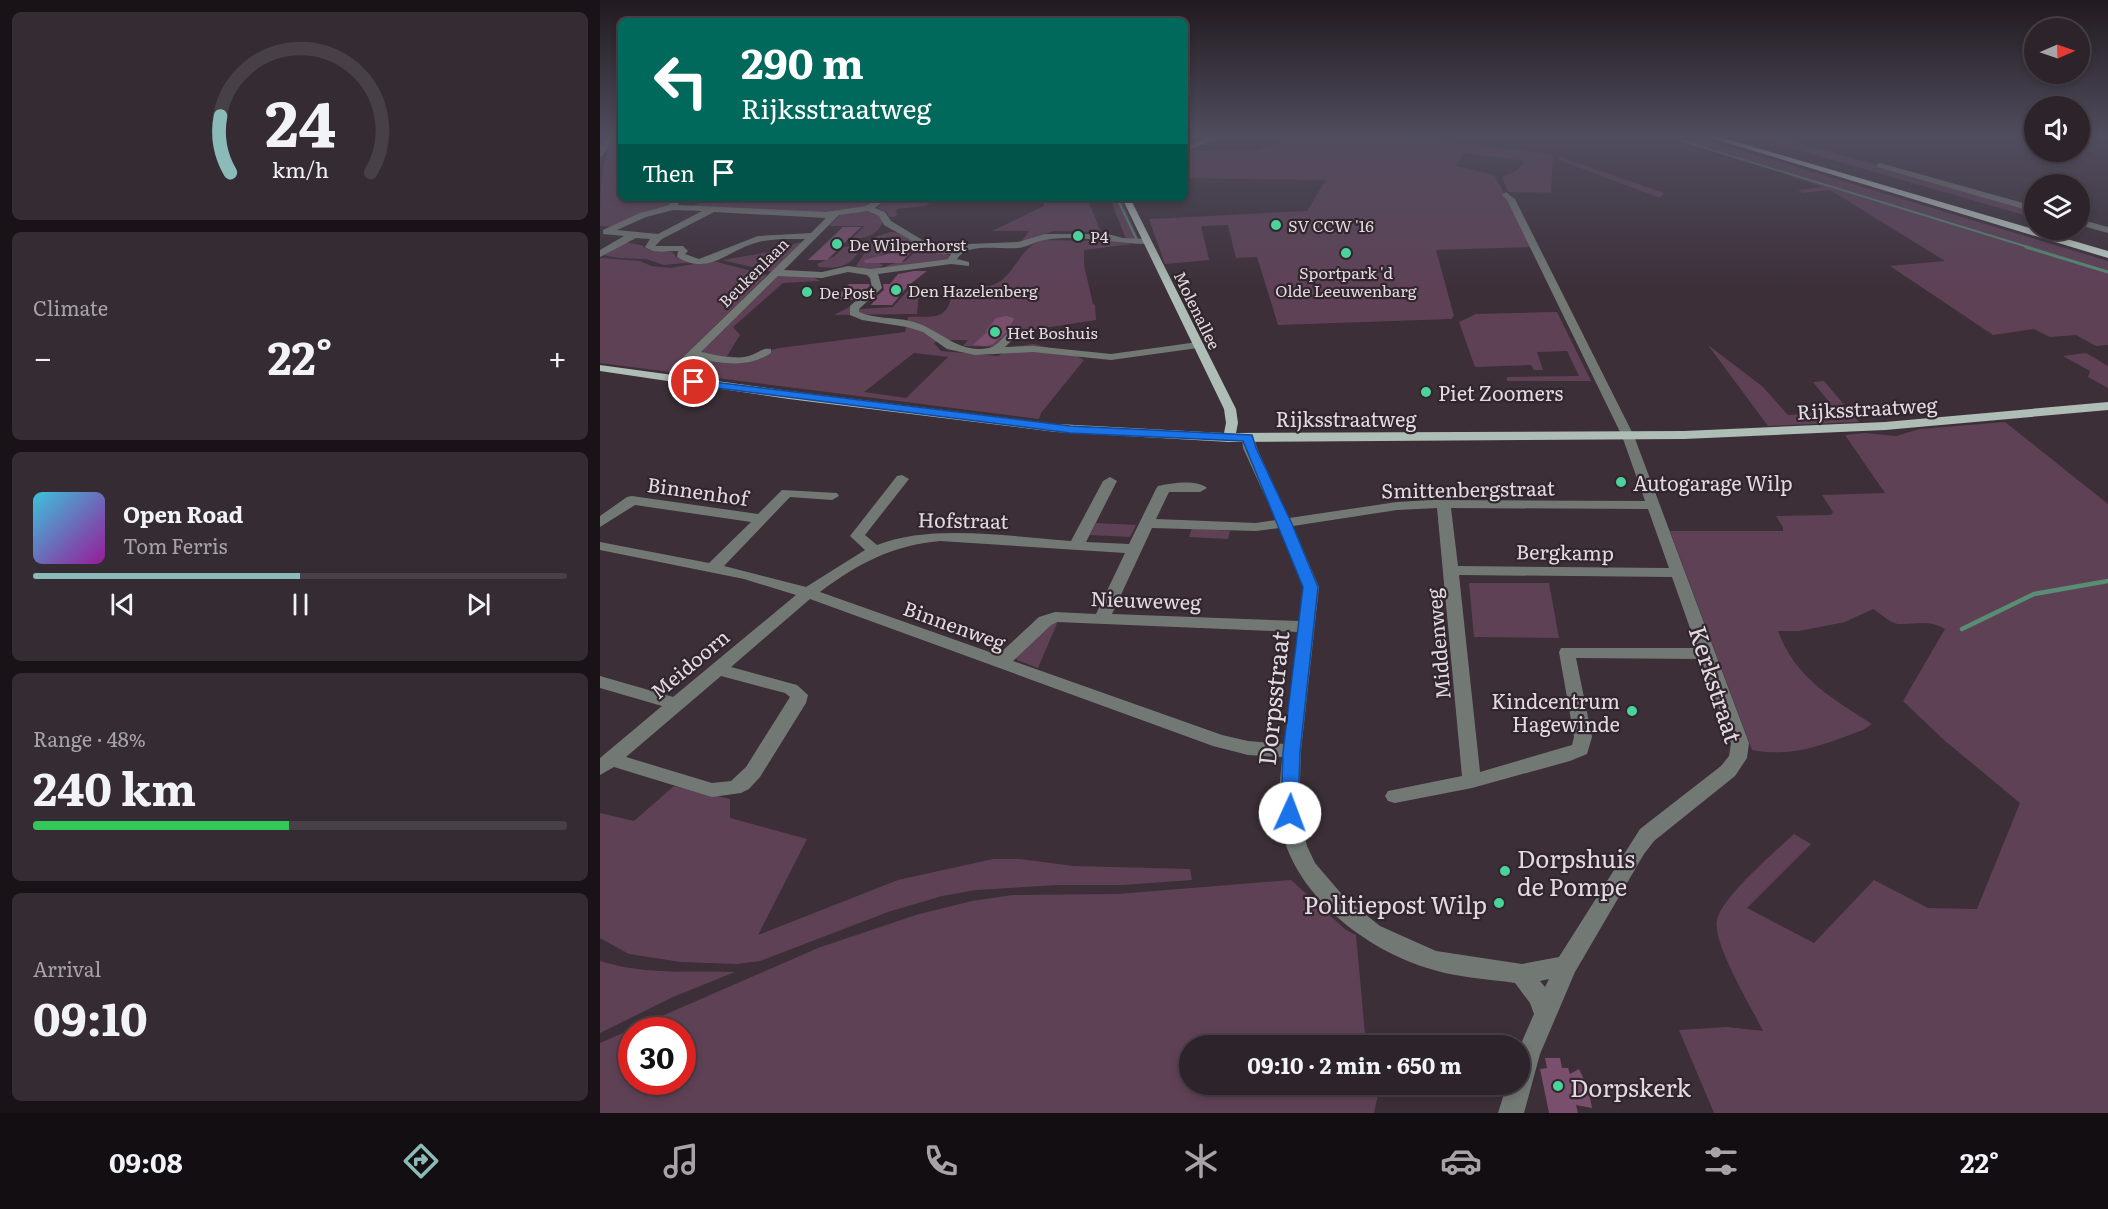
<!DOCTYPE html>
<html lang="en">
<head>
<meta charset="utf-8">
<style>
	body { margin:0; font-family:Literata,serif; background:#352b32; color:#f1f3f6; height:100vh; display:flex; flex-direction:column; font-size:22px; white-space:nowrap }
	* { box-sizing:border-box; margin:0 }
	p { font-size:20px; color:#a7a4a8 }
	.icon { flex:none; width:33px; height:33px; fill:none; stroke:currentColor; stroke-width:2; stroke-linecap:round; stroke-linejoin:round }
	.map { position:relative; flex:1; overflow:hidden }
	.details { display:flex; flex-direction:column; gap:12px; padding:12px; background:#191317; width:600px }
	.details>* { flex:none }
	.guide { position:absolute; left:18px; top:18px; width:570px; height:183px; border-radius:9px; box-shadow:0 3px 9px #0003,0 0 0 2px #484047; background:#00695c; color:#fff; overflow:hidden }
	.needle { width:39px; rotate:88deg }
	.buttons { position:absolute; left:1424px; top:18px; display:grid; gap:12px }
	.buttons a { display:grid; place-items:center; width:66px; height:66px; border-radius:50%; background:#2d232a; box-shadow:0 3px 9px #0003,0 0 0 2px #484047; font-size:30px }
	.speed { position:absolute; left:18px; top:1017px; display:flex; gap:12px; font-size:30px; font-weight:700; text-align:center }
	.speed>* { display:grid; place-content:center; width:78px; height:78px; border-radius:50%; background:#2d232a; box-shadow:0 3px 9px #0003,0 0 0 2px #484047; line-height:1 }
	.speed .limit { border:9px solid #d22; background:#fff; color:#111 }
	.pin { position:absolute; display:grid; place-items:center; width:51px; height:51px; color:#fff; margin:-26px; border:3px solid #fff; border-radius:50%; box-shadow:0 2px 6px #0007 }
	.me { position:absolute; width:66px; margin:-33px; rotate:2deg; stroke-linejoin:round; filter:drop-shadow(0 0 4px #0008) }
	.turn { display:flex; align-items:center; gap:21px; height:126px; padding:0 24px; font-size:27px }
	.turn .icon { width:78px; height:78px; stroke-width:2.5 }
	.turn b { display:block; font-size:42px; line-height:51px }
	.then { display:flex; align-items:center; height:57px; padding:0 24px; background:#0003; gap:12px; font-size:22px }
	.big { font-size:45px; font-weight:700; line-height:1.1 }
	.details .card { flex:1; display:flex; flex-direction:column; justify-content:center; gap:9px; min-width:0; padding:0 21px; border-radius:9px; background:#352b32 }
	.details .dial { align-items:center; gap:0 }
	.dial svg { height:156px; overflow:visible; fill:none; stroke:#484047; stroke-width:7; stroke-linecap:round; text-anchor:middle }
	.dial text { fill:#f1f3f6; stroke:none }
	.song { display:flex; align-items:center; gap:18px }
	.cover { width:72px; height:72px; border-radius:9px; background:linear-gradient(135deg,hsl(190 70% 55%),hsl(300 70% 35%)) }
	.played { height:6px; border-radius:3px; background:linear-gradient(90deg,#8bbbb9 50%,#484047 50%) }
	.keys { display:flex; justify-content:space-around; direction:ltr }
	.heat { display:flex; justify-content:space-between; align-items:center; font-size:33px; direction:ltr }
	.charge { height:9px; border-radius:4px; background:linear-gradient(90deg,#34c759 48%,#484047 0) }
	.trip { position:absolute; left:579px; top:1035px; width:351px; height:60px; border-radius:30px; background:#2d232a; box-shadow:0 3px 9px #0003,0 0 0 2px #484047; font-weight:700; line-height:60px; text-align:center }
	.tab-bar { display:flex; height:96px; justify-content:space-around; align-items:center; background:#120e11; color:#a7a4a8 }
	.tab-bar .icon { width:42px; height:42px }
	.tab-bar .active { color:#8bbbb9 }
	.tab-bar b { font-size:27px; color:#f1f3f6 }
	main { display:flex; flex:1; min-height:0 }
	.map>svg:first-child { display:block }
	.green { fill:#5f4156; fill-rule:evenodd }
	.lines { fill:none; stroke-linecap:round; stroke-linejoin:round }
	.stream-far2 { stroke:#578e74; stroke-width:2 }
	.stream-far1 { stroke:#578e74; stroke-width:3 }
	.stream { stroke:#578e74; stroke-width:4.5 }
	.building { fill:#7a4f6d }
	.minor { fill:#727975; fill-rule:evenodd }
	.major { fill:#aebdb5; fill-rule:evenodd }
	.highway { fill:#c6d7ce; fill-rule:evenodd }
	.route { fill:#1a73e8; stroke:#114b97; stroke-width:1.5 }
	.poi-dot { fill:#4ad49c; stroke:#32262e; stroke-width:2 }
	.labels { text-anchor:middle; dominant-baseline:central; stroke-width:4.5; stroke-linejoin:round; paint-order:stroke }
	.far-poi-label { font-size:16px; fill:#e2dadf; stroke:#32262e; text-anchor:start }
	.far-street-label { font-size:16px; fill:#e2dadf; stroke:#32262e }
	.poi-label { font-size:20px; fill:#e2dadf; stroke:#32262e; text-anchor:start }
	.street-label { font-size:20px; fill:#e2dadf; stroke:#32262e }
	.near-street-label { font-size:24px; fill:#e2dadf; stroke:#32262e }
	.near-poi-label { font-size:24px; fill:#e2dadf; stroke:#32262e; text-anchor:start }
</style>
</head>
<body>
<main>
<section class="details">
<div class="card dial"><svg viewBox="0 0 100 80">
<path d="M14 69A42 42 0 1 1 86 69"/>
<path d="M14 69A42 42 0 0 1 9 40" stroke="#8bbbb9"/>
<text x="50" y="56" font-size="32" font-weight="700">24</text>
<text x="50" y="72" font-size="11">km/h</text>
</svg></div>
<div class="card"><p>Climate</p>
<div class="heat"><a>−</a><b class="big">22°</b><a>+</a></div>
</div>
<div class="card">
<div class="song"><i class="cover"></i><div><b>Open Road</b><p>Tom Ferris</p></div></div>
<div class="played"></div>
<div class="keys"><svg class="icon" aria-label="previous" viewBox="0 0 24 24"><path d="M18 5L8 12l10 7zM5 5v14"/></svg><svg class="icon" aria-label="pause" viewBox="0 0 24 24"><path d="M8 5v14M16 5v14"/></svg><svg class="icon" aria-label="next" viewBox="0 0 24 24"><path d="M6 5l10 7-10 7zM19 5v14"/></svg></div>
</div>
<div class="card"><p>Range · 48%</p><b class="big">240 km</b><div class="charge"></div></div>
<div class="card"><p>Arrival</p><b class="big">09:10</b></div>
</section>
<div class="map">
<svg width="1508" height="1113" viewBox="0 0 1508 1113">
	<rect width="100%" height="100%" fill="#3c2f38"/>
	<g class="green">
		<path d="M15,135H21V198H72L70,205L40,213L13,227L0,226C0,195 0,161 15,135Z"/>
		<polygon points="644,135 797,135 950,154 953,156 951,193 908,192 902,177 916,171 925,161 864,153 856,166 894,175 933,247 836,250 854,316 851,319 678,325 657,257 636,258 628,225 601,226 609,260 565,264 549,219 707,211 726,180 585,178 585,152 589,151 657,151 668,145 675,146 684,142"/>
		<polygon points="1064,135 1090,135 1508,261 1508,345 1496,346 1476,335 1450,337 1434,329 1393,335 1290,266 1345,261 1230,190 1202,193 1198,190 1222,187 1189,176 1192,173"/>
		<polygon points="1146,135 1172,135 1434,210 1434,218"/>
		<polygon points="960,157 1064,193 1060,198 959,160"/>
		<path d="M108,198H281C252,225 133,209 91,207Z"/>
		<polygon points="288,198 322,198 331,202 326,206 297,209 295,213 298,213 295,217 289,217 287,212 277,208"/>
		<polygon points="442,198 487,198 501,232 454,231 422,241 429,231 392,231 444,206"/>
		<polygon points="510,198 521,198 539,240 525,237"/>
		<path d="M267,211L279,216L283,220C279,235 266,239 252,238L265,226H229L240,215Z"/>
		<path d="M290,232C308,232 307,242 319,246C330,250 343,249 351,257L345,261L291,268L286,267L288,265L305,261L314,253C303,249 282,251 274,260L283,265C276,271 265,270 256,266L275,237Z"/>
		<path d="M442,240L512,241L533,244L484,250V265L493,304L495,305L496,320L418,332L417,337L404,347L363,346L368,340H340L334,343L341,351L398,356L413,347L433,344L468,352L484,360L441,413L439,419L0,363V258L40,261L51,266L70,268L113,261L167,275L73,367L83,369L180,274L211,276L220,281L183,283L133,327L140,335L127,356L141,358L179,348L305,332L308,317C336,316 347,322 353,290C368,288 391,290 403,279C417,267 424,245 442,240ZM314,353L348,357L306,398L264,392Z"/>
		<polygon points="205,241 172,272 122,260 164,253"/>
		<polygon points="24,242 41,245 49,250 72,252 77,258 94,262 64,265 46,259 19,258 2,255"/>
		<path d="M256,246L260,249C251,267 238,269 219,267L217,264L235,256L243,247Z"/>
		<polygon points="308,290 319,291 317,314 234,315 253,305 261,309 293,307"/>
		<polygon points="957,312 991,381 907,381 907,377 979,376 967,351 937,352 943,370 934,370 931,365 875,367 859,322 876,314"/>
		<polygon points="1108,345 1163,387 1188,415 1237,412 1213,382 1224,381 1259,422 1168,426"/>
		<polygon points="1486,353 1508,366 1508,388 1488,377 1490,371 1463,356"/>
		<path d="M1405,422L1508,504V1113H1114L1079,1030L1127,1027L1163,1031C1152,1008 1112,943 1117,920C1122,897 1176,851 1194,834L1211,844L1147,908L1214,943L1274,880L1328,908L1377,909L1420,803L1344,740L1303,701L1345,629C1328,619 1315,625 1298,624C1290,623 1280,613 1273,609L1245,622L1199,631H1178C1196,679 1232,698 1272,724L1263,730C1225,744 1194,758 1152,750L1070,531H1183V527L1176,516L1231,515L1233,512L1222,495L1285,493L1245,435L1265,433L1296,436L1320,429Z"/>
		<polygon points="496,523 536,525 530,537 490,535"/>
		<polygon points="592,528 630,531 628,539 589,537"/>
		<polygon points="869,583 949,583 959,638 874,637"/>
		<polygon points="458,621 438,668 417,660 416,657 450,623"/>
		<polygon points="74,786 130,799 130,818 207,839 158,935 298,880 393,859 420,859 473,866 590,869 592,880 523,885 458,885 376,890 342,896 288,912 160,961 136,964 81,962 29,954 0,938 0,813 34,821"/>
		<path d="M691,880L746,930L756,935L766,1045L590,1046V1084L780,1085L774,1113H0V1043L218,948L319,914L372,901L413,895L517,894ZM32,1030H82V1082H32Z"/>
		<path d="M0,961C44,975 89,971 135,972L73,997L0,1033Z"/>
	</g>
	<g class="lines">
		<g class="stream-far2">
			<polyline points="1063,135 1431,248"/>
			<polyline points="517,198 536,238"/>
		</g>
		<polyline class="stream-far1" points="1426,247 1508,272"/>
		<polyline class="stream" points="1362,629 1434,594 1508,581"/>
	</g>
	<g class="building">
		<polygon points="243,227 261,227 227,260 208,260"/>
		<polygon points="291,253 310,253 301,263 265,263 264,260"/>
		<polygon points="314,271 327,271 309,285 292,305 271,305 275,300 272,300 284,290 283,284 290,284 298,274"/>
		<polygon points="249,284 269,284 270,286 253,300 234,300"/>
		<polygon points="406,316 414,318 409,330 393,344 386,346 373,345 387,332 386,331 396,318"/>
		<polygon points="945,1058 960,1058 962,1068 968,1068 970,1074 979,1069 988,1088 992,1108 976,1105 978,1113 949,1113 940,1069 947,1068"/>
	</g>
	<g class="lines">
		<g class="minor">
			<path d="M7,135H15C9,141 7,154 0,157V146Z"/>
			<polygon points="615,135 625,135 585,152 585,147"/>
			<polygon points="1280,163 1434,206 1434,212 1277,167 1276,165"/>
			<path d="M906,192L915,199L1034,436L1149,743L1147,758L1135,776L1054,841L1044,854L975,972L940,1054L924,1113H898L907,1084H920V1046L934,1014L930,1003L915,983C889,979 860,978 834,970C765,951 684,889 679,812C678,794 681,775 682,757L648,755L613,746L210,599L131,667L197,685L208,695L206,703L160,777L149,789L141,793L112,797L14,767L0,775V758L62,706L0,688V676L73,697L196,595L144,579L0,550V542L109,563L151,522L35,505L0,527V516L27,497L32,496L158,514L182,490L237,493L239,496L232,500L190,497L124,566L206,587L265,550L250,536L297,476L302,475L309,479L265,535L277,545C333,523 411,537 471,541L503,481L510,477L517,481L486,542L529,544L556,489L558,486C571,483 597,479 607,488L600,492H569L556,519L656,523L676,520L643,448L642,438L648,434L654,438L657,448L689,518L797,502L831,500L1045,501L1022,436L907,200L902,195ZM837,508L862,776L788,791L785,796L788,801L795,803L872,788L970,761L987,754L992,737L976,658L1101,659L1131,743L1129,756L1121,766L1040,829L959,957L922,964L836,951L780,926L745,898L715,863L707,846L699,813L701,751L719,587L693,526L797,510ZM851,508L1048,509L1069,568L858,566ZM552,528L656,531L679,528L703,587L699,621L512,614ZM340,541L525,553L496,614L455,612L439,617L398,655L220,592C257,564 293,545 340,541ZM859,575L1072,577L1097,648H961L959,652L974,737L972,745L880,772ZM457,622L698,632L684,744L648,741L622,735L413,661L451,625ZM121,676L185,693L190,697L146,767L131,781L112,783L26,757ZM949,979L945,987L940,981Z"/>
			<path d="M72,198H80L78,205L226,212L266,206L278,198H288L275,208L285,212L291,221L334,247L356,249L369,244L418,242L445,234H508L523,238L550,239V243L547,244C514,244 479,234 445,240C436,241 428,247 418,248C400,250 368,242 357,259L369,262V266L351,264L278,274L282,288L259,309V312C274,319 294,317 310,321C338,327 358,355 389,348C399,346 405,332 415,329L420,332L405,347L433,346L511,354L598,342L604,345L598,348L511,360L433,352L375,355L347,349L323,332L307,327L262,320L250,315V306L272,287L270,278L267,275L248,272L222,278L178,276L101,352C116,355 133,360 149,356C157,354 162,347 171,349V353C147,369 121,363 95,358L83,369H75V365L205,239C190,239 174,238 159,242C128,249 110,277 77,257L78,251C66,251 54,254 45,247L50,239L36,238L0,257V250L24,236L3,234V230L40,213L69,205ZM73,210L102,211L58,234L17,230L46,217ZM268,211L279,216L284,225L309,239L317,247L332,253L351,254L348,259L343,260L270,269L248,266L222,272L184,270L239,215ZM114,212L226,218L227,217L211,233L158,236L99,259L85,254L88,251L83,246H55L62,239Z"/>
			<polygon points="1479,219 1508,227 1508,233 1479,225"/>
		</g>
		<polygon class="major" points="522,198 530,198 636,409 638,423 636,433 1084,431 1285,422 1508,402 1508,410 1285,430 1084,439 629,442 456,432 189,399 0,371 0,365 189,391 456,424 624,433 626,423 624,409"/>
		<polygon class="highway" points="1101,135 1113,135 1508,251 1508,258"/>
	</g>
	<linearGradient id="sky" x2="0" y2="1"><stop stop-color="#211a1f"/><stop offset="0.47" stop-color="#504d5e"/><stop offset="1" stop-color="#504d5e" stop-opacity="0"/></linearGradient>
	<rect width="1508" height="290" fill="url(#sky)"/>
	<polygon class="route" points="90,379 470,426 652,435 656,448 692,524 718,587 700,752 698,813 696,818 690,820 683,818 681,813 683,752 703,587 643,441 470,433 94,385 89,382"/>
	<g class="poi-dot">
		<circle cx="676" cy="225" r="6"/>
		<circle cx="478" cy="236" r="6"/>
		<circle cx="237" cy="244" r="6"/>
		<circle cx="746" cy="253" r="6"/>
		<circle cx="296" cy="290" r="6"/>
		<circle cx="207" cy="292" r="6"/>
		<circle cx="395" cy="332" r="6"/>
		<circle cx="826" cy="392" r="6"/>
		<circle cx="1021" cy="482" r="6"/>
		<circle cx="1032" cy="711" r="6"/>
		<circle cx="905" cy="871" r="6"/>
		<circle cx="899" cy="903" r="6"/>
		<circle cx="958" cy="1086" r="6"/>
	</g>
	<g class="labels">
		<g class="far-poi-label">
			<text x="688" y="225">SV CCW '16</text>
			<text x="490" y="236">P4</text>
			<text x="249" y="244">De Wilperhorst</text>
			<text x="746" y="272" text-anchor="middle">Sportpark 'd<tspan x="746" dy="18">Olde Leeuwenbarg</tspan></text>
			<text x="308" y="290">Den Hazelenberg</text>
			<text x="219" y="292">De Post</text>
			<text x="407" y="332">Het Boshuis</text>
		</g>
		<g class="far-street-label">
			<text transform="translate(153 272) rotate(-45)">Beukenlaan</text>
			<text transform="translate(598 310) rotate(64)">Molenallee</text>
		</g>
		<g class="poi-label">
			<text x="838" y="392">Piet Zoomers</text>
			<text x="1033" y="482">Autogarage Wilp</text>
			<text x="1020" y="700" text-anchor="end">Kindcentrum<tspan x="1020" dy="23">Hagewinde</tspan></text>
		</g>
		<g class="street-label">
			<text transform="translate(1267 407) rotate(-3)">Rijksstraatweg</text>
			<text x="746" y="418">Rijksstraatweg</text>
			<text transform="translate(868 488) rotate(-1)">Smittenbergstraat</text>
			<text transform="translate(98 490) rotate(8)">Binnenhof</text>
			<text transform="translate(363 519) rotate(1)">Hofstraat</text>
			<text transform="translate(965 551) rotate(1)">Bergkamp</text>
			<text transform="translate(546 599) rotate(2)">Nieuweweg</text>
			<text transform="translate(355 624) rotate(20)">Binnenweg</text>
			<text transform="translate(837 644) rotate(-95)">Middenweg</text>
			<text transform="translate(89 663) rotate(-40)">Meidoorn</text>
		</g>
		<g class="near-street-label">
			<text transform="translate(1117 684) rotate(72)">Kerkstraat</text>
			<text transform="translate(672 698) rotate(-84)">Dorpsstraat</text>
		</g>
		<g class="near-poi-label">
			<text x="917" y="857">Dorpshuis<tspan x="917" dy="28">de Pompe</tspan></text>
			<text x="887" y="903" text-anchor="end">Politiepost Wilp</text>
			<text x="970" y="1086">Dorpskerk</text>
		</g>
	</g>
</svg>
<div class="buttons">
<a><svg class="needle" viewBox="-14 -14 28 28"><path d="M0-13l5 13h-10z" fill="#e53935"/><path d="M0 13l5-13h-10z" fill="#a7a4a8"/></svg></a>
<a><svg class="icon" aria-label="sound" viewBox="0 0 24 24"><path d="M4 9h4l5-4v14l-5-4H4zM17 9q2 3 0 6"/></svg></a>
<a><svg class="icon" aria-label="layers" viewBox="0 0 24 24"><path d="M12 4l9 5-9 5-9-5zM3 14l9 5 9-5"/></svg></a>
</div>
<div class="speed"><div class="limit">30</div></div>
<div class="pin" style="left:94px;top:382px;background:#d93025"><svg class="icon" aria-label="arrive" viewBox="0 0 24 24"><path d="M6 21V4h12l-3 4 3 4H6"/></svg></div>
<svg class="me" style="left:690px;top:813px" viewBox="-20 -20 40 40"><circle r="19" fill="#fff"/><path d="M0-13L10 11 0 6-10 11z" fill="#1a73e8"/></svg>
<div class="trip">09:10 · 2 min · 650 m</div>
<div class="guide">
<div class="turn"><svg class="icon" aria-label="left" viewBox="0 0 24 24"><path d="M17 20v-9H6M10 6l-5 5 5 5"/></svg><div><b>290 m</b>Rijksstraatweg</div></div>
<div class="then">Then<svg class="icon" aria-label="arrive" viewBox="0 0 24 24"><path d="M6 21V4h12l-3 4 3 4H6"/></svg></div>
</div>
</div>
</main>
<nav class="tab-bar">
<b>09:08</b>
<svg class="icon active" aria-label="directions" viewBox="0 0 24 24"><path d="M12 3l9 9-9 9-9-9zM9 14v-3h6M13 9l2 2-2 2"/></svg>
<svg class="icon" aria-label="music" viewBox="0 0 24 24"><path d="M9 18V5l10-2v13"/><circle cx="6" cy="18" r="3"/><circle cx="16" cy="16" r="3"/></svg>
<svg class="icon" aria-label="phone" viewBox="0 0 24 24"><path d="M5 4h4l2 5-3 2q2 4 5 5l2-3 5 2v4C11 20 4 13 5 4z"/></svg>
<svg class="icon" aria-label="climate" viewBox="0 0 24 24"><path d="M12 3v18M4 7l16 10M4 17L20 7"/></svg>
<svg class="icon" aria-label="car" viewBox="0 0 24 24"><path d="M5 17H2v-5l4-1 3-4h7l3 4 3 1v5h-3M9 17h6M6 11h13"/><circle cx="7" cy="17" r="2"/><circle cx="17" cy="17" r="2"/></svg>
<svg class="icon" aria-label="filters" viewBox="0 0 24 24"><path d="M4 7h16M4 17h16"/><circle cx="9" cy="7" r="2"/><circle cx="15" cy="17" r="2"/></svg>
<b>22°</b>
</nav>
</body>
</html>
